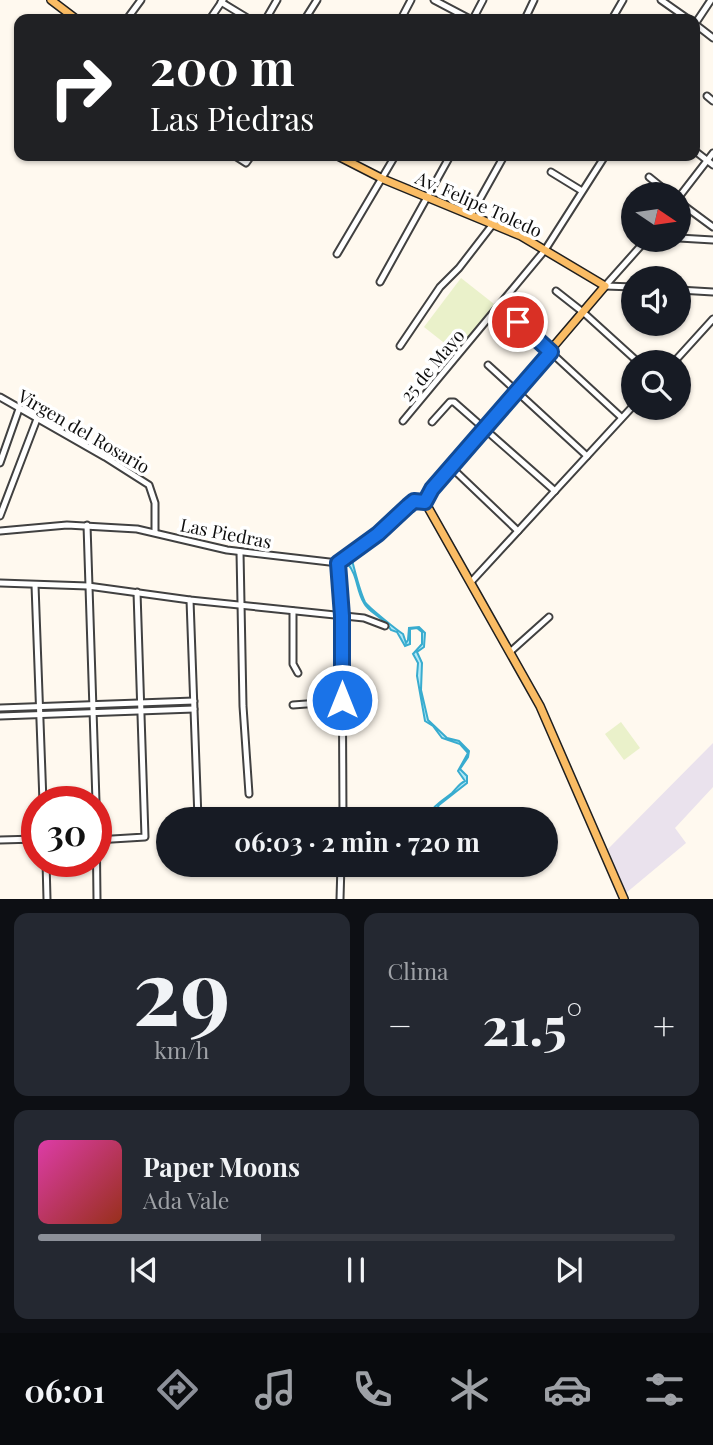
<!DOCTYPE html>
<html lang="es">
<head>
<meta charset="utf-8">
<style>
	body { margin:0; font-family:"Playfair Display",serif; background:#242831; color:#f1f3f6; height:100vh; display:flex; flex-direction:column; font-size:26px; white-space:nowrap }
	* { box-sizing:border-box; margin:0 }
	p { font-size:23px; color:#9ea1a6 }
	.icon { flex:none; width:38px; height:38px; fill:none; stroke:currentColor; stroke-width:2; stroke-linecap:round; stroke-linejoin:round }
	.map { position:relative; height:899px; overflow:hidden }
	.drawer { display:flex; flex-direction:column; gap:14px; padding:14px; background:#0d0f14; flex:1 }
	.drawer>* { flex:none }
	.banner { position:absolute; left:14px; top:14px; width:686px; height:147px; border-radius:14px; box-shadow:0 2px 5px #0004; background:#202124; color:#fff; overflow:hidden }
	.needle { width:46px; rotate:103deg }
	.fabs { position:absolute; left:621px; top:182px; display:grid; gap:14px }
	.fabs a { display:grid; place-items:center; width:70px; height:70px; border-radius:50%; background:#171b24; box-shadow:0 2px 5px #0004; font-size:35px }
	.speed { position:absolute; left:21px; top:786px; display:flex; gap:14px; font-size:35px; font-weight:700; text-align:center }
	.speed>* { display:grid; place-content:center; width:91px; height:91px; border-radius:50%; background:#171b24; box-shadow:0 2px 5px #0004; line-height:1 }
	.speed .limit { border:10px solid #d22; background:#fff; color:#111 }
	.pin { position:absolute; display:grid; place-items:center; width:60px; height:60px; color:#fff; margin:-30px; border:4px solid #fff; border-radius:50%; box-shadow:0 2px 7px #0007 }
	.me { position:absolute; width:77px; margin:-38px; rotate:0deg; stroke-linejoin:round; filter:drop-shadow(0 0 5px #0008) }
	.turn { display:flex; align-items:center; gap:24px; height:147px; padding:0 21px; font-size:32px }
	.turn .icon { width:91px; height:91px; stroke-width:2.5 }
	.turn b { display:block; font-size:49px; line-height:60px }
	.big { font-size:52px; font-weight:700; line-height:1.1 }
	.drawer .card { flex:1; display:flex; flex-direction:column; justify-content:center; gap:10px; min-width:0; padding:0 24px; border-radius:14px; background:#242831 }
	.drawer .dial { align-items:center; gap:0 }
	.dial b { font-size:91px; line-height:1 }
	.song { display:flex; align-items:center; gap:21px }
	.cover { width:84px; height:84px; border-radius:10px; background:linear-gradient(135deg,hsl(320 70% 55%),hsl(10 70% 35%)) }
	.played { height:7px; border-radius:4px; background:linear-gradient(90deg,#8c9099 35%,#363941 35%) }
	.keys { display:flex; justify-content:space-around; direction:ltr }
	.heat { display:flex; justify-content:space-between; align-items:center; font-size:38px; direction:ltr }
	.drawer .tiles { flex:1; display:grid; gap:14px; grid-template-columns:1fr 1fr }
	.card:last-child { grid-column:span 2 }
	.trip { position:absolute; left:156px; top:807px; width:402px; height:70px; border-radius:35px; background:#171b24; box-shadow:0 2px 5px #0004; font-weight:700; line-height:70px; text-align:center }
	.menu { display:flex; height:112px; justify-content:space-around; align-items:center; background:#090b0e; color:#9ea1a6 }
	.menu .icon { width:49px; height:49px }
	.menu .current { color:#8c9099 }
	.menu b { font-size:32px; color:#f1f3f6 }
	.map>svg:first-child { display:block }
	.industrial { fill:#eae2ed }
	.pitch { fill:#eaf1ca }
	.water { fill:#b3e9f7; stroke:#39accf; stroke-width:2 }
	.lines { fill:none; stroke-linecap:round; stroke-linejoin:round }
	.minor-casing { stroke:#414141; stroke-width:9 }
	.major-casing { stroke:#1f1f1f; stroke-width:10 }
	.minor { stroke:#fff; stroke-width:5 }
	.major { stroke:#fabc64; stroke-width:7 }
	.route-casing { stroke:#114b97; stroke-width:18 }
	.route { stroke:#1a73e8; stroke-width:12 }
	.labels { text-anchor:middle; dominant-baseline:central; stroke-width:7; stroke-linejoin:round; paint-order:stroke }
	.street-label { font-size:18px; fill:#0e0e0e; stroke:#fff }
</style>
</head>
<body>
<div class="map">
<svg width="713" height="899" viewBox="0 0 713 899">
	<rect width="100%" height="100%" fill="#fff9ef"/>
	<polygon class="industrial" points="713,743 713,787 675,828 686,843 626,893 608,849"/>
	<g class="pitch">
		<polygon points="461,278 494,304 457,353 424,327"/>
		<polygon points="621,722 640,748 624,760 605,734"/>
	</g>
	<path class="water" d="M352,560C355,572 360,592 365,602C368,607 398,631 403,634L406,643L408,640L409,628L419,627L425,633L424,647L417,652L422,663L421,690L428,720L447,738L459,741L469,751L468,757L460,769L467,776V783L439,805L431,819H427C433,805 441,802 452,793C457,788 459,784 465,781L458,771L468,753L460,744L442,738L433,726L425,721L417,676L418,663L413,654L422,644V632L417,628L410,629V644L405,646L397,632L391,630C384,617 369,613 364,603C356,590 358,575 347,563Z"/>
	<g class="lines">
		<g class="minor-casing">
			<g id="minor">
				<polyline points="434,0 470,19"/>
				<polyline points="661,0 688,19"/>
				<polyline points="221,2 249,19"/>
				<polyline points="127,19 141,0"/>
				<polyline points="210,19 223,0"/>
				<polyline points="266,19 277,0"/>
				<polyline points="305,19 317,0"/>
				<polyline points="401,19 411,0"/>
				<polyline points="473,19 483,0"/>
				<polyline points="525,19 534,0"/>
				<polyline points="612,19 623,0"/>
				<polyline points="695,24 711,0"/>
				<polyline points="695,24 713,38"/>
				<polyline points="707,96 713,101"/>
				<polyline points="695,151 713,165"/>
				<polyline points="235,156 246,163 251,156"/>
				<polyline points="551,172 582,191"/>
				<polyline points="649,177 670,194"/>
				<polyline points="679,197 713,153"/>
				<polyline points="679,202 713,227"/>
				<polyline points="471,215 504,156"/>
				<polyline points="679,238 713,240"/>
				<polyline points="337,254 395,156"/>
				<polyline points="380,282 450,156"/>
				<polyline points="605,286 646,240"/>
				<polyline points="605,286 634,287"/>
				<polyline points="679,290 713,292"/>
				<polyline points="556,291 584,313 638,362"/>
				<polyline points="518,322 621,417"/>
				<polyline points="400,346 440,287 459,268 493,224"/>
				<polyline points="674,362 713,319"/>
				<polyline points="488,365 587,456"/>
				<polyline points="0,397 105,457 149,485 155,503 155,532"/>
				<polyline points="403,421 545,250 605,156"/>
				<polyline points="432,422 450,402 454,402 555,491"/>
				<polyline points="0,463 19,409"/>
				<polyline points="452,468 518,531"/>
				<polyline points="0,516 37,419"/>
				<polyline points="87,525 96,802"/>
				<polyline points="0,531 67,525 137,529 227,550 338,563 378,534 408,506 414,501 425,502"/>
				<polyline points="240,552 243,706 249,794"/>
				<polyline points="338,563 342,616 343,819"/>
				<polyline points="471,582 634,405"/>
				<polyline points="0,583 88,586 190,600 364,618 385,626"/>
				<polyline points="35,585 43,802"/>
				<polyline points="190,600 198,819"/>
				<polyline points="293,611 293,664 298,673"/>
				<polyline points="510,652 549,617"/>
				<polyline points="293,705 373,699"/>
				<polyline points="0,708 194,701"/>
				<polyline points="0,716 194,709"/>
				<polyline points="96,814 97,899"/>
				<polyline points="0,840 37,839"/>
				<polyline points="96,840 145,837 137,592"/>
				<polyline points="46,861 47,899"/>
				<polyline points="340,899 341,864"/>
			</g>
		</g>
		<g class="major-casing">
			<g id="major">
				<polyline points="51,0 76,19"/>
				<polyline points="338,156 383,179 521,236 605,286 432,489 425,502 540,706 624,899"/>
			</g>
		</g>
		<use href="#minor" class="minor"/>
		<use href="#major" class="major"/>
	</g>
	<g class="lines">
		<g class="route-casing">
			<polyline id="route" points="342,700 342,616 338,563 378,534 408,506 414,501 425,502 432,489 551,352 518,322"/>
		</g>
		<use href="#route" class="route"/>
	</g>
	<g class="labels">
		<g class="street-label">
			<text transform="translate(479 204) rotate(24)">Av. Felipe Toledo</text>
			<text transform="translate(432 365) rotate(-50)">25 de Mayo</text>
			<text transform="translate(84 431) rotate(30)">Virgen del Rosario</text>
			<text transform="translate(226 533) rotate(11)">Las Piedras</text>
		</g>
	</g>
</svg>
<div class="fabs">
<a><svg class="needle" viewBox="-14 -14 28 28"><path d="M0-13l5 13h-10z" fill="#e53935"/><path d="M0 13l5-13h-10z" fill="#9ea1a6"/></svg></a>
<a><svg class="icon" aria-label="sound" viewBox="0 0 24 24"><path d="M4 9h4l5-4v14l-5-4H4zM17 9q2 3 0 6"/></svg></a>
<a><svg class="icon" aria-label="search" viewBox="0 0 24 24"><circle cx="10" cy="10" r="6"/><path d="M15 15l6 6"/></svg></a>
</div>
<div class="speed"><div class="limit">30</div></div>
<div class="pin" style="left:518px;top:322px;background:#d93025"><svg class="icon" aria-label="arrive" viewBox="0 0 24 24"><path d="M6 21V4h12l-3 4 3 4H6"/></svg></div>
<svg class="me" style="left:342px;top:700px" viewBox="-20 -20 40 40"><circle r="17" fill="#1a73e8" stroke="#fff" stroke-width="3"/><path d="M0-11L8 9 0 5-8 9z" fill="#fff"/></svg>
<div class="trip">06:03 · 2 min · 720 m</div>
<div class="banner">
<div class="turn"><svg class="icon" aria-label="right" viewBox="0 0 24 24"><path d="M7 20v-9h11M14 6l5 5-5 5"/></svg><div><b>200 m</b>Las Piedras</div></div>
</div>
</div>
<section class="drawer">
<div class="tiles">
<div class="card dial"><b>29</b><p>km/h</p></div>
<div class="card"><p>Clima</p>
<div class="heat"><a>−</a><b class="big">21.5°</b><a>+</a></div>
</div>
<div class="card">
<div class="song"><i class="cover"></i><div><b>Paper Moons</b><p>Ada Vale</p></div></div>
<div class="played"></div>
<div class="keys"><svg class="icon" aria-label="previous" viewBox="0 0 24 24"><path d="M18 5L8 12l10 7zM5 5v14"/></svg><svg class="icon" aria-label="pause" viewBox="0 0 24 24"><path d="M8 5v14M16 5v14"/></svg><svg class="icon" aria-label="next" viewBox="0 0 24 24"><path d="M6 5l10 7-10 7zM19 5v14"/></svg></div>
</div>
</div>
</section>
<nav class="menu">
<b>06:01</b>
<svg class="icon current" aria-label="directions" viewBox="0 0 24 24"><path d="M12 3l9 9-9 9-9-9zM9 14v-3h6M13 9l2 2-2 2"/></svg>
<svg class="icon" aria-label="music" viewBox="0 0 24 24"><path d="M9 18V5l10-2v13"/><circle cx="6" cy="18" r="3"/><circle cx="16" cy="16" r="3"/></svg>
<svg class="icon" aria-label="phone" viewBox="0 0 24 24"><path d="M5 4h4l2 5-3 2q2 4 5 5l2-3 5 2v4C11 20 4 13 5 4z"/></svg>
<svg class="icon" aria-label="climate" viewBox="0 0 24 24"><path d="M12 3v18M4 7l16 10M4 17L20 7"/></svg>
<svg class="icon" aria-label="car" viewBox="0 0 24 24"><path d="M5 17H2v-5l4-1 3-4h7l3 4 3 1v5h-3M9 17h6M6 11h13"/><circle cx="7" cy="17" r="2"/><circle cx="17" cy="17" r="2"/></svg>
<svg class="icon" aria-label="filters" viewBox="0 0 24 24"><path d="M4 7h16M4 17h16"/><circle cx="9" cy="7" r="2"/><circle cx="15" cy="17" r="2"/></svg>
</nav>
</body>
</html>
